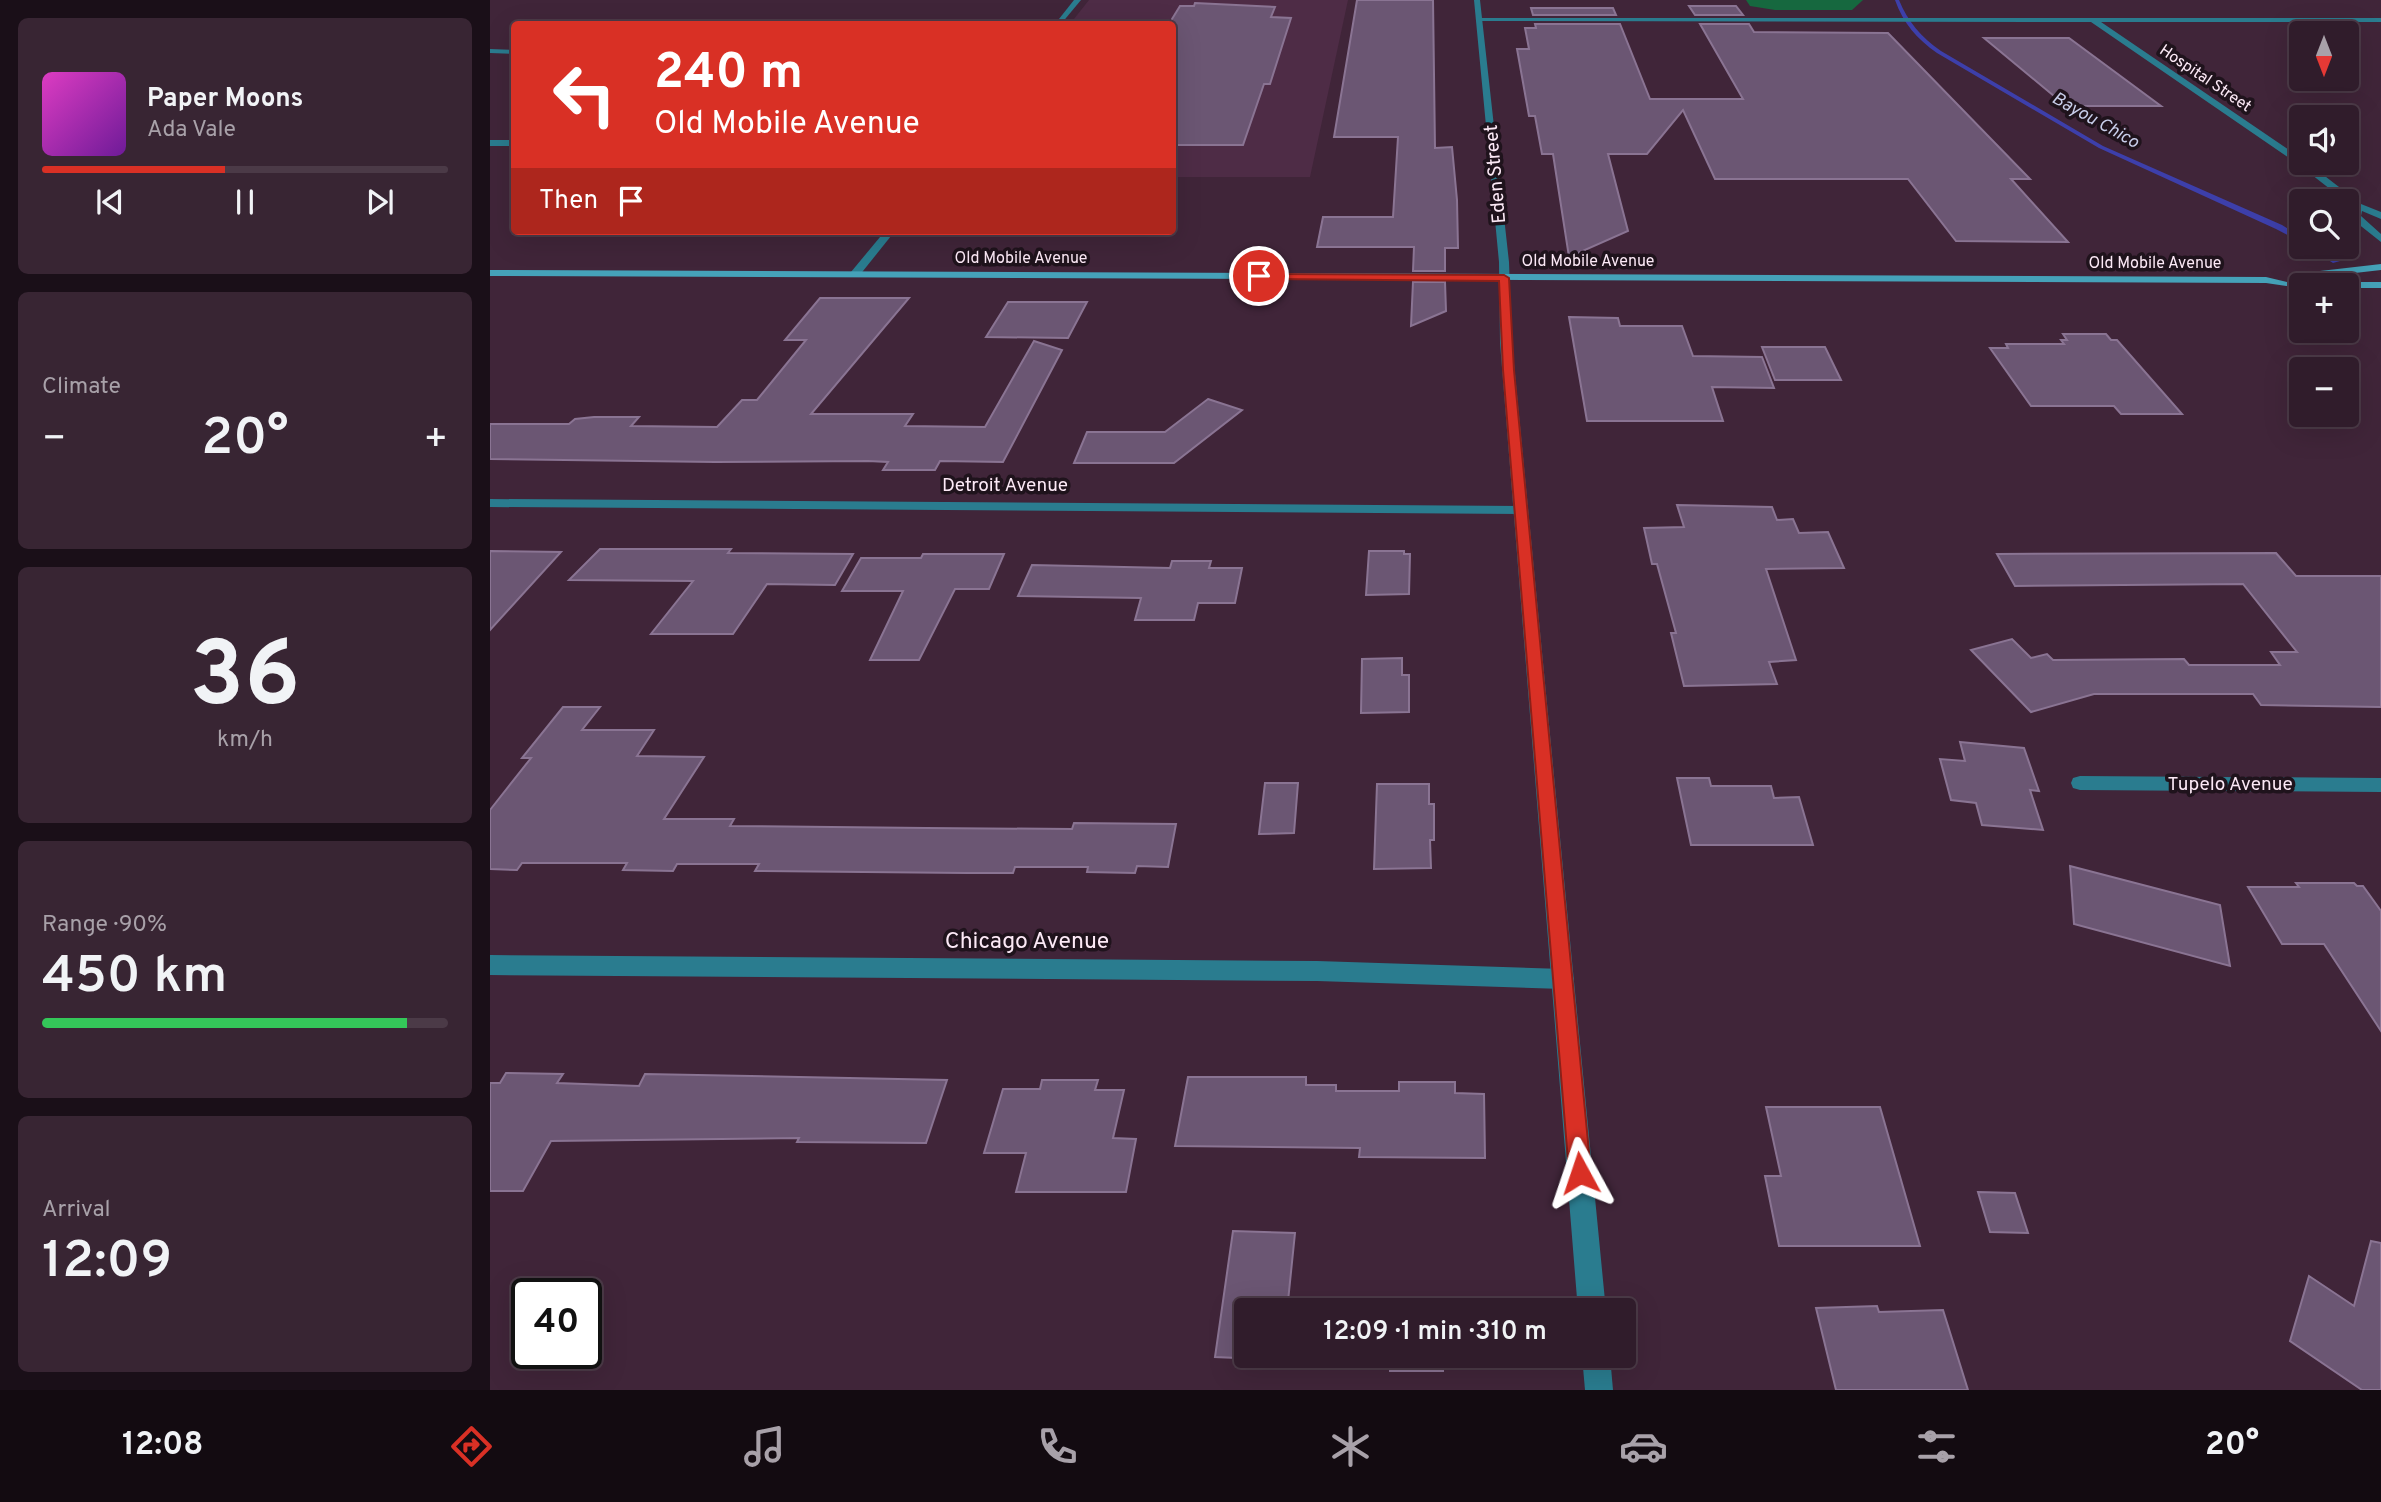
<!DOCTYPE html>
<html lang="en">
<head>
<meta charset="utf-8">
<style>
	body { margin:0; font-family:Overpass,sans-serif; background:#382533; color:#f1f3f6; height:100vh; display:flex; flex-direction:column; font-size:26px; white-space:nowrap }
	* { box-sizing:border-box; margin:0 }
	p { font-size:23px; color:#a8a1a9 }
	.icon { flex:none; width:38px; height:38px; fill:none; stroke:currentColor; stroke-width:2; stroke-linecap:round; stroke-linejoin:round }
	.map { position:relative; flex:1; overflow:hidden }
	.drawer { display:flex; flex-direction:column; gap:18px; padding:18px; background:#1a0f18; width:490px }
	.drawer>* { flex:none }
	.top-card { position:absolute; left:21px; top:21px; width:665px; height:214px; border-radius:7px; box-shadow:0 7px 28px #0002,0 0 0 2px #4b3a47; background:#d93025; color:#fff; overflow:hidden }
	.needle { width:46px; rotate:180deg }
	.buttons { position:absolute; left:1799px; top:21px; display:grid; gap:14px }
	.buttons a { display:grid; place-items:center; width:70px; height:70px; border-radius:7px; background:#301c2b; box-shadow:0 7px 28px #0002,0 0 0 2px #4b3a47; font-size:35px }
	.speed { position:absolute; left:21px; top:1278px; display:flex; gap:14px; font-size:35px; font-weight:700; text-align:center }
	.speed>* { display:grid; place-content:center; width:91px; height:91px; border-radius:50%; background:#301c2b; box-shadow:0 7px 28px #0002,0 0 0 2px #4b3a47; line-height:1 }
	.speed .limit { border:4px solid #111; border-radius:10px; background:#fff; color:#111 }
	.pin { position:absolute; display:grid; place-items:center; width:60px; height:60px; color:#fff; margin:-30px; border:4px solid #fff; border-radius:50%; box-shadow:0 2px 7px #0007 }
	.me { position:absolute; width:77px; margin:-38px; rotate:355deg; stroke-linejoin:round; filter:drop-shadow(0 0 5px #0008) }
	.turn { display:flex; align-items:center; gap:24px; height:147px; padding:0 28px; font-size:32px }
	.turn .icon { width:91px; height:91px; stroke-width:2.5 }
	.turn b { display:block; font-size:49px; line-height:60px }
	.then { display:flex; align-items:center; height:66px; padding:0 28px; background:#0003; gap:14px; font-size:26px }
	.big { font-size:52px; font-weight:600; line-height:1.1 }
	.drawer .tile { flex:1; display:flex; flex-direction:column; justify-content:center; gap:10px; min-width:0; padding:0 24px; border-radius:10px; background:#382533 }
	.drawer .dial { align-items:center; gap:0 }
	.dial b { font-size:91px; line-height:1 }
	.song { display:flex; align-items:center; gap:21px }
	.cover { width:84px; height:84px; border-radius:10px; background:linear-gradient(135deg,hsl(310 70% 55%),hsl(280 70% 35%)) }
	.played { height:7px; border-radius:4px; background:linear-gradient(90deg,#d93025 45%,#4b3a47 45%) }
	.keys { display:flex; justify-content:space-around; direction:ltr }
	.heat { display:flex; justify-content:space-between; align-items:center; font-size:38px; direction:ltr }
	.charge { height:10px; border-radius:5px; background:linear-gradient(90deg,#34c759 90%,#4b3a47 0) }
	.trip { position:absolute; left:744px; top:1298px; width:402px; height:70px; border-radius:7px; background:#301c2b; box-shadow:0 7px 28px #0002,0 0 0 2px #4b3a47; font-weight:600; line-height:70px; text-align:center }
	.tabs { display:flex; height:112px; justify-content:space-around; align-items:center; background:#130b11; color:#a8a1a9 }
	.tabs .icon { width:49px; height:49px }
	.tabs .selected { color:#d93025 }
	.tabs b { font-size:32px; color:#f1f3f6 }
	main { display:flex; flex:1; min-height:0 }
	.map>svg:first-child { display:block }
	.built { fill:#4e2c46 }
	.green { fill:#16683f }
	.lines { fill:none; stroke-linecap:round; stroke-linejoin:round }
	.stream { fill:#3d3faa; fill-rule:evenodd }
	.building { fill:#6b5673; stroke:#8a7493; stroke-width:2 }
	.minor { fill:#2a7c8f; fill-rule:evenodd }
	.tertiary { fill:#2a7c8f; fill-rule:evenodd }
	.secondary { fill:#45a2b9; fill-rule:evenodd }
	.route { fill:#d93025; stroke:#8d1f18; stroke-width:2 }
	.labels { text-anchor:middle; dominant-baseline:central; stroke-width:7; stroke-linejoin:round; paint-order:stroke }
	.far-street-label { font-size:16px; fill:#fce9f6; stroke:#1f131c }
	.far-water-label { font-size:18px; font-style:italic; fill:#c8ceea; stroke:#1f131c }
	.street-label { font-size:19px; fill:#fce9f6; stroke:#1f131c }
	.near-street-label { font-size:23px; fill:#fce9f6; stroke:#1f131c }
</style>
</head>
<body>
<main>
<section class="drawer">
<div class="tile">
<div class="song"><i class="cover"></i><div><b>Paper Moons</b><p>Ada Vale</p></div></div>
<div class="played"></div>
<div class="keys"><svg class="icon" aria-label="previous" viewBox="0 0 24 24"><path d="M18 5L8 12l10 7zM5 5v14"/></svg><svg class="icon" aria-label="pause" viewBox="0 0 24 24"><path d="M8 5v14M16 5v14"/></svg><svg class="icon" aria-label="next" viewBox="0 0 24 24"><path d="M6 5l10 7-10 7zM19 5v14"/></svg></div>
</div>
<div class="tile"><p>Climate</p>
<div class="heat"><a>−</a><b class="big">20°</b><a>+</a></div>
</div>
<div class="tile dial"><b>36</b><p>km/h</p></div>
<div class="tile"><p>Range · 90%</p><b class="big">450 km</b><div class="charge"></div></div>
<div class="tile"><p>Arrival</p><b class="big">12:09</b></div>
</section>
<div class="map">
<svg width="1891" height="1390" viewBox="0 0 1891 1390">
	<rect width="100%" height="100%" fill="#402539"/>
	<polygon class="built" points="599,0 858,0 820,177 683,177 682,24 580,24"/>
	<polygon class="green" points="1256,0 1373,0 1362,10 1285,10 1260,6"/>
	<g class="lines">
		<g class="stream">
			<path d="M1405,0H1409C1418,22 1431,37 1451,51L1613,146L1792,225L1811,237V242L1786,229L1609,148L1447,53C1427,39 1413,23 1405,0Z"/>
			<polygon points="1818,247 1827,247 1850,261 1843,263"/>
		</g>
	</g>
	<g class="building">
		<polygon points="867,0 943,0 945,148 962,147 967,200 968,248 955,248 955,271 923,271 924,247 827,247 833,217 903,217 908,137 844,137"/>
		<polygon points="705,3 785,7 781,17 801,18 780,84 774,84 753,145 682,145 682,19 690,6 704,6"/>
		<polygon points="1199,6 1246,6 1253,15 1205,15"/>
		<polygon points="1041,8 1123,8 1126,15 1043,15"/>
		<polygon points="1045,24 1130,24 1160,99 1253,99 1210,24 1259,24 1264,32 1398,33 1540,179 1521,179 1578,242 1466,241 1418,179 1225,179 1193,110 1157,154 1118,154 1138,231 1079,257 1063,154 1052,154 1045,116 1039,116 1027,49 1039,49 1035,28 1046,28"/>
		<polygon points="1494,38 1579,38 1671,106 1576,106"/>
		<polygon points="923,282 955,282 956,311 921,326"/>
		<polygon points="330,298 419,298 321,414 423,414 415,426 495,427 544,341 572,350 513,462 450,461 445,470 393,470 398,462 378,461 225,462 0,459 0,424 79,424 85,419 104,417 149,417 141,426 227,427 252,400 267,400 316,340 295,340"/>
		<polygon points="518,302 597,302 578,338 496,337"/>
		<polygon points="1079,317 1128,318 1130,326 1192,326 1203,356 1272,357 1284,388 1222,387 1233,421 1097,421"/>
		<polygon points="1573,334 1616,334 1621,340 1627,340 1692,414 1631,414 1624,406 1541,406 1500,348 1518,348 1516,344 1574,344 1571,340 1577,340"/>
		<polygon points="1272,347 1335,347 1351,380 1285,380"/>
		<polygon points="718,399 752,410 684,463 584,463 597,432 675,432"/>
		<polygon points="1187,505 1282,507 1287,520 1303,519 1309,533 1338,532 1354,568 1276,569 1306,660 1279,662 1287,684 1194,686 1181,633 1186,633 1167,564 1162,564 1154,528 1194,527"/>
		<polygon points="110,549 241,549 238,553 363,554 345,585 277,584 243,634 161,634 203,581 79,580"/>
		<polygon points="0,551 71,552 0,630"/>
		<polygon points="879,551 914,551 914,554 920,554 919,594 876,595"/>
		<polygon points="1786,553 1806,576 1891,576 1891,707 1771,705 1763,694 1604,694 1541,712 1481,650 1522,639 1541,658 1557,654 1563,660 1694,659 1699,665 1790,665 1781,652 1807,652 1753,584 1525,586 1507,554"/>
		<polygon points="433,554 514,554 499,589 465,589 429,660 380,660 413,591 352,591 371,558 431,558"/>
		<polygon points="682,561 721,561 719,568 752,568 745,603 708,603 704,620 645,620 651,598 528,596 542,565 680,568"/>
		<polygon points="912,658 912,675 919,675 919,712 871,713 872,659"/>
		<polygon points="73,707 110,707 92,730 164,730 147,756 214,757 174,819 244,819 240,826 436,828 582,829 584,823 686,824 678,867 647,866 645,873 597,872 598,867 525,867 523,873 476,873 265,871 269,864 187,864 183,871 133,870 137,863 32,863 27,870 0,869 0,810 41,758 32,758"/>
		<polygon points="1470,742 1534,748 1549,791 1540,790 1553,830 1492,825 1486,803 1461,800 1450,759 1475,761"/>
		<polygon points="1187,778 1219,778 1221,786 1281,786 1284,798 1309,797 1323,845 1201,845"/>
		<polygon points="775,783 808,783 804,833 769,834"/>
		<polygon points="887,784 939,784 939,804 944,804 944,840 940,840 941,868 884,869"/>
		<polygon points="1580,866 1730,905 1740,966 1584,924"/>
		<polygon points="1806,883 1864,883 1867,886 1873,886 1891,911 1891,1031 1834,944 1792,944 1758,887 1809,887"/>
		<polygon points="16,1073 73,1074 67,1083 149,1086 155,1074 457,1080 436,1143 307,1142 309,1138 61,1141 33,1191 0,1191 0,1083 10,1083"/>
		<polygon points="698,1077 816,1077 816,1085 846,1085 846,1091 909,1091 909,1082 965,1082 965,1093 994,1094 995,1158 869,1157 870,1148 685,1146"/>
		<polygon points="552,1080 608,1080 605,1090 634,1090 623,1138 646,1139 636,1192 526,1192 536,1153 494,1153 513,1089 550,1089"/>
		<polygon points="1276,1107 1390,1107 1430,1246 1289,1246 1275,1176 1291,1176"/>
		<polygon points="1488,1192 1525,1193 1538,1233 1500,1232"/>
		<polygon points="743,1231 805,1233 797,1311 756,1311 756,1356 793,1356 792,1360 725,1357"/>
		<polygon points="1881,1241 1891,1243 1891,1390 1872,1390 1800,1341 1819,1276 1864,1306"/>
		<polygon points="902,1301 953,1301 953,1311 901,1311"/>
		<polygon points="1387,1306 1389,1312 1453,1310 1478,1390 1346,1390 1326,1308"/>
		<rect x="900" y="1356" width="53" height="15"/>
	</g>
	<g class="lines">
		<g class="minor">
			<polygon points="584,0 591,0 571,24 565,24"/>
			<polygon points="990,18 1891,18 1891,22 1611,22 1811,158 1811,163 1818,163 1871,204 1891,212 1891,219 1872,211 1871,216 1891,234 1891,242 1862,219 1863,207 1808,164 1601,22 988,21"/>
			<polygon points="0,49 24,50 24,54 0,53"/>
			<rect x="0" y="140" width="24" height="6"/>
			<polygon points="395,231 405,231 369,276 361,276 361,272"/>
			<polygon points="0,499 1031,506 1038,510 1031,514 0,507"/>
			<polygon points="1590,776 1891,778 1891,792 1590,790 1583,788 1581,783 1583,778"/>
			<polygon points="0,955 827,961 1073,969 1081,972 1084,979 1081,986 1073,989 827,981 0,975"/>
		</g>
		<g class="tertiary">
			<polygon points="984,0 990,0 1019,262 1022,343 1116,1311 1088,1311 1010,343 1009,262"/>
			<polygon points="1092,1356 1120,1356 1123,1390 1095,1390"/>
		</g>
		<g class="secondary">
			<polygon points="1891,264 1891,270 1830,277 1825,274 1830,271"/>
			<polygon points="0,270 1776,277 1797,282 1891,282 1891,288 1857,288 1857,285 1811,285 1811,288 1776,283 0,276"/>
		</g>
	</g>
	<polygon class="route" points="766,274 1014,275 1019,278 1024,370 1101,1173 1098,1181 1090,1184 1082,1181 1079,1173 1013,370 1009,281 769,279 766,278"/>
	<g class="labels">
		<g class="far-street-label">
			<text transform="translate(1715 79) rotate(34)">Hospital Street</text>
			<text x="531" y="259">Old Mobile Avenue</text>
			<text x="1098" y="262">Old Mobile Avenue</text>
			<text x="1665" y="264">Old Mobile Avenue</text>
		</g>
		<g class="far-water-label">
			<text transform="translate(1605 121) rotate(29)">Bayou Chico</text>
		</g>
		<g class="street-label">
			<text transform="translate(1006 174) rotate(-95)">Eden Street</text>
			<text x="515" y="486">Detroit Avenue</text>
			<text x="1740" y="785">Tupelo Avenue</text>
		</g>
		<g class="near-street-label">
			<text x="537" y="942">Chicago Avenue</text>
		</g>
	</g>
</svg>
<div class="buttons">
<a><svg class="needle" viewBox="-14 -14 28 28"><path d="M0-13l5 13h-10z" fill="#e53935"/><path d="M0 13l5-13h-10z" fill="#a8a1a9"/></svg></a>
<a><svg class="icon" aria-label="sound" viewBox="0 0 24 24"><path d="M4 9h4l5-4v14l-5-4H4zM17 9q2 3 0 6"/></svg></a>
<a><svg class="icon" aria-label="search" viewBox="0 0 24 24"><circle cx="10" cy="10" r="6"/><path d="M15 15l6 6"/></svg></a>
<a>+</a>
<a>−</a>
</div>
<div class="speed"><div class="limit">40</div></div>
<div class="pin" style="left:769px;top:276px;background:#d93025"><svg class="icon" aria-label="arrive" viewBox="0 0 24 24"><path d="M6 21V4h12l-3 4 3 4H6"/></svg></div>
<svg class="me" style="left:1090px;top:1173px" viewBox="-20 -20 40 40"><path d="M0-17L14 15 0 8-14 15z" fill="#d93025" stroke="#fff" stroke-width="4"/></svg>
<div class="trip">12:09 · 1 min · 310 m</div>
<div class="top-card">
<div class="turn"><svg class="icon" aria-label="left" viewBox="0 0 24 24"><path d="M17 20v-9H6M10 6l-5 5 5 5"/></svg><div><b>240 m</b>Old Mobile Avenue</div></div>
<div class="then">Then<svg class="icon" aria-label="arrive" viewBox="0 0 24 24"><path d="M6 21V4h12l-3 4 3 4H6"/></svg></div>
</div>
</div>
</main>
<nav class="tabs">
<b>12:08</b>
<svg class="icon selected" aria-label="directions" viewBox="0 0 24 24"><path d="M12 3l9 9-9 9-9-9zM9 14v-3h6M13 9l2 2-2 2"/></svg>
<svg class="icon" aria-label="music" viewBox="0 0 24 24"><path d="M9 18V5l10-2v13"/><circle cx="6" cy="18" r="3"/><circle cx="16" cy="16" r="3"/></svg>
<svg class="icon" aria-label="phone" viewBox="0 0 24 24"><path d="M5 4h4l2 5-3 2q2 4 5 5l2-3 5 2v4C11 20 4 13 5 4z"/></svg>
<svg class="icon" aria-label="climate" viewBox="0 0 24 24"><path d="M12 3v18M4 7l16 10M4 17L20 7"/></svg>
<svg class="icon" aria-label="car" viewBox="0 0 24 24"><path d="M5 17H2v-5l4-1 3-4h7l3 4 3 1v5h-3M9 17h6M6 11h13"/><circle cx="7" cy="17" r="2"/><circle cx="17" cy="17" r="2"/></svg>
<svg class="icon" aria-label="filters" viewBox="0 0 24 24"><path d="M4 7h16M4 17h16"/><circle cx="9" cy="7" r="2"/><circle cx="15" cy="17" r="2"/></svg>
<b>20°</b>
</nav>
</body>
</html>
